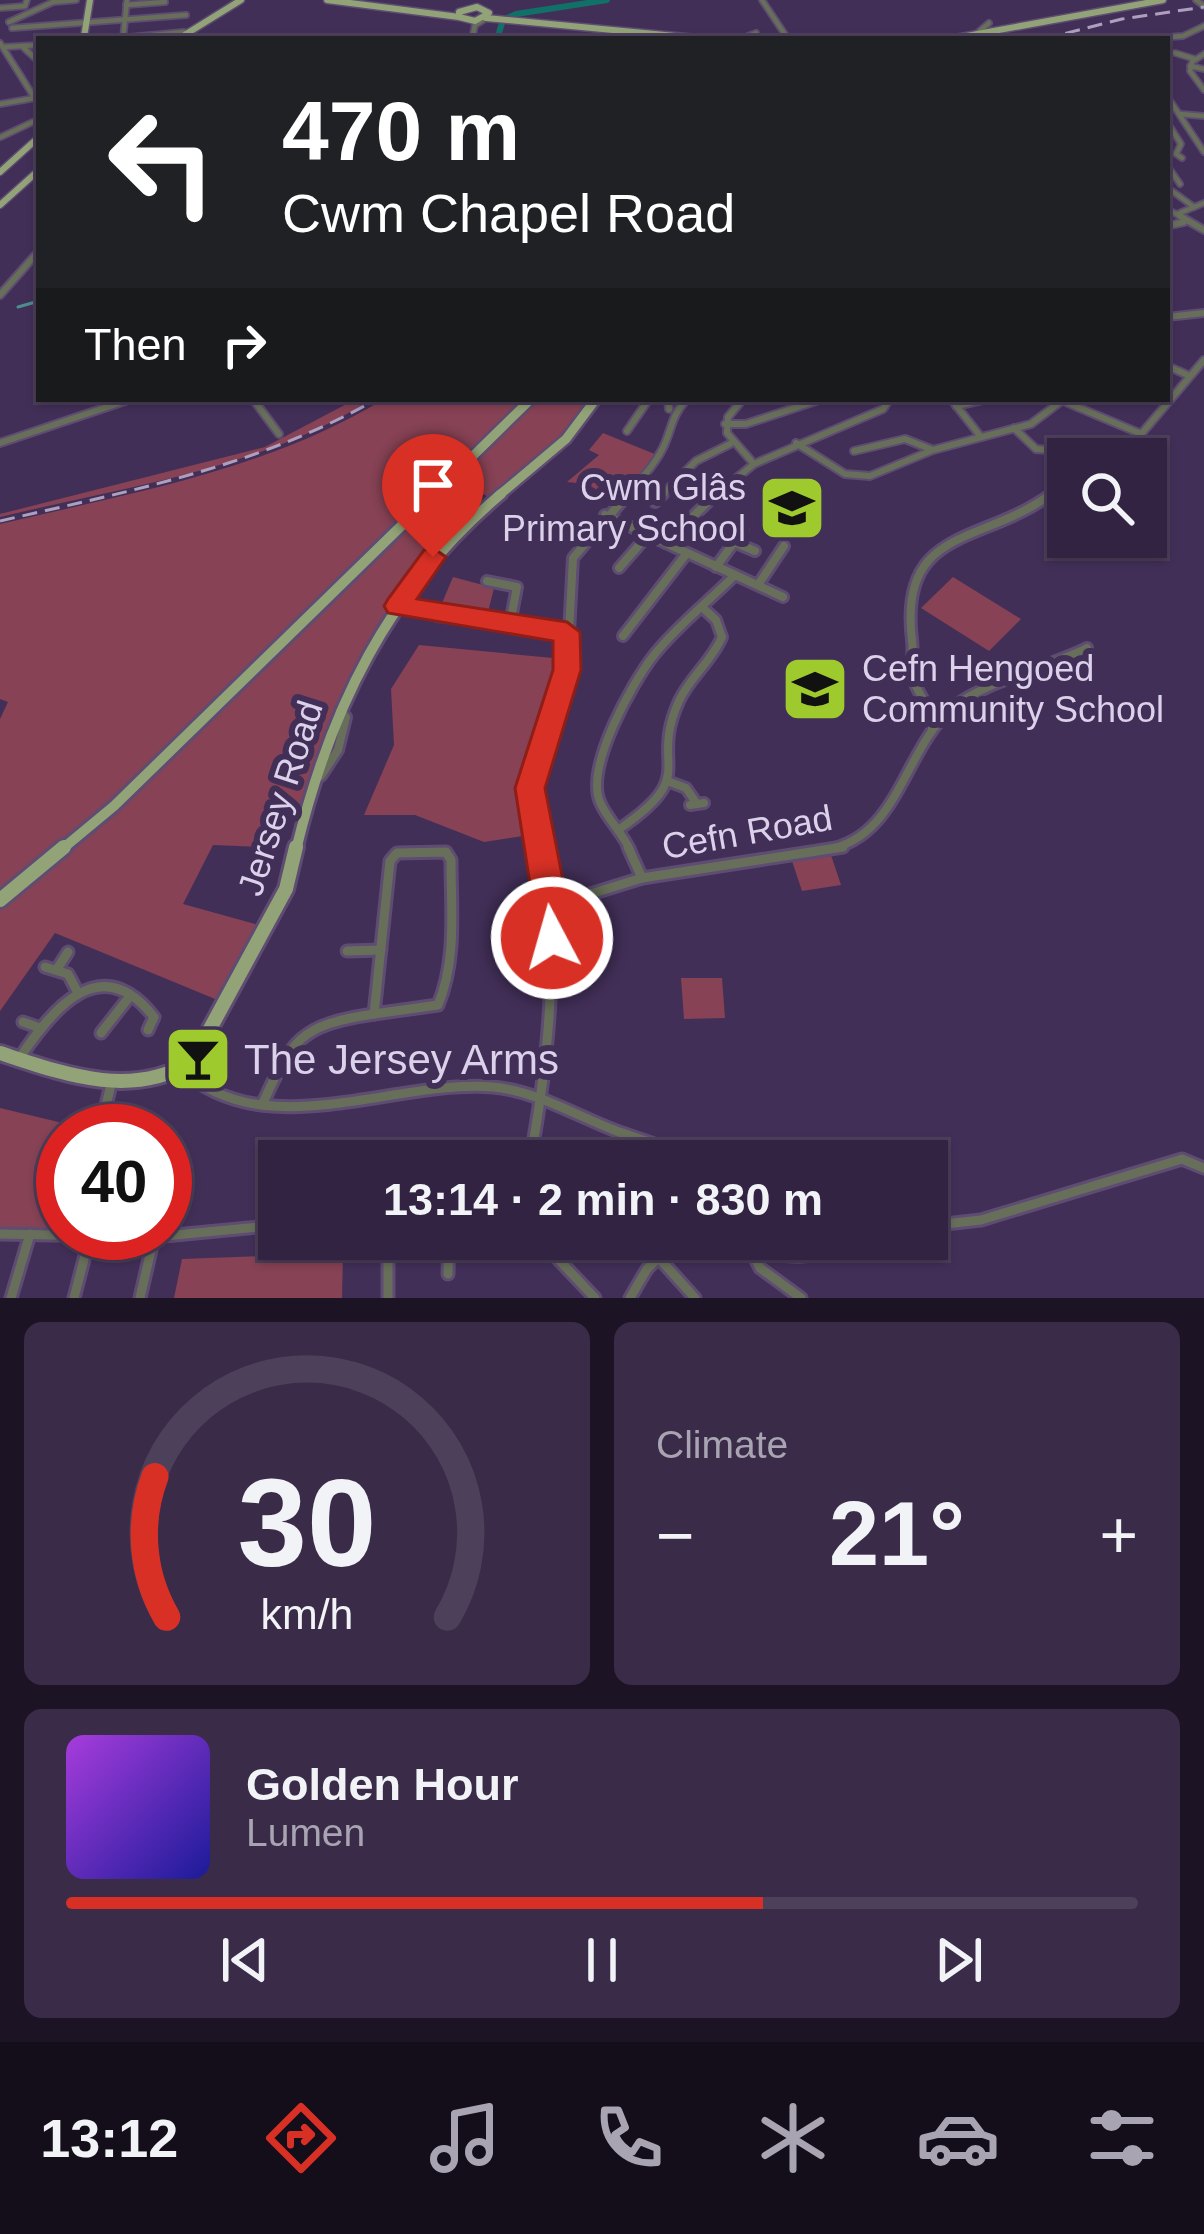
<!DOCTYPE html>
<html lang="en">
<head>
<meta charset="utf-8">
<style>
	body { margin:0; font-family:Arial,sans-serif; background:#3a2b49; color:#f1f3f6; height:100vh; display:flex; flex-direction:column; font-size:45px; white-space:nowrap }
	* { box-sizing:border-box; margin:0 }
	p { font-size:39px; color:#a8a4b2 }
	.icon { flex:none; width:66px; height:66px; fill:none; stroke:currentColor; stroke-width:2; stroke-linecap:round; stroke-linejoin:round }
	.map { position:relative; height:1298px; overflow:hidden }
	.panel { display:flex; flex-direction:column; gap:24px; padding:24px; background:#1c1324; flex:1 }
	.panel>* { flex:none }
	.hud { position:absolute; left:36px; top:36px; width:1134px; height:366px; border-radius:0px; box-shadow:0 3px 9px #0004,0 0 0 3px #4d405b; background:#202124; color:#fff; overflow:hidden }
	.controls { position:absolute; left:1047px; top:438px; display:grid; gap:24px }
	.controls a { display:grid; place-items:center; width:120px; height:120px; border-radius:0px; background:#322342; box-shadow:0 3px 9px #0004,0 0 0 3px #4d405b; font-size:60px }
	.speed { position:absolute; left:36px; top:1104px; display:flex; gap:24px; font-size:60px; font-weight:700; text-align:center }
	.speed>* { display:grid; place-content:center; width:156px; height:156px; border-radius:50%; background:#322342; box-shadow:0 3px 9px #0004,0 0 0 3px #4d405b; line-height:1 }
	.speed .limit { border:18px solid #d22; background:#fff; color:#111 }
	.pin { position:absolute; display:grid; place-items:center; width:102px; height:102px; color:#fff; margin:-123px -51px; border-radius:50% 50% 50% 0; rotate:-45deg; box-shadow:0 0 12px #0007 }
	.pin .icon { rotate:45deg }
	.me { position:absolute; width:132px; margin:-66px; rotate:354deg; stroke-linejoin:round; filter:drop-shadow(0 0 9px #0008) }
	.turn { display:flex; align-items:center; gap:42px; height:252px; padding:0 48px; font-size:54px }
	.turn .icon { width:156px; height:156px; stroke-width:2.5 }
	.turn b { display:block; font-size:84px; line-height:102px }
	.then { display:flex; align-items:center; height:114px; padding:0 48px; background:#0003; gap:24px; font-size:45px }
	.big { font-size:90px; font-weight:700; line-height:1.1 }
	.panel .tile { flex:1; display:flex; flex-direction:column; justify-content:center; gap:18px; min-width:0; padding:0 42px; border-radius:18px; background:#3a2b49 }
	.panel .dial { align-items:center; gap:0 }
	.dial svg { height:312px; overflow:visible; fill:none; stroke:#4d405b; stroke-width:7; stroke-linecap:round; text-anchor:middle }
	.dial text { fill:#f1f3f6; stroke:none }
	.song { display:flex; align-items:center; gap:36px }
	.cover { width:144px; height:144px; border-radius:18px; background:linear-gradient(135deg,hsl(280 70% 55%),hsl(240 70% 35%)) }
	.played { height:12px; border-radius:6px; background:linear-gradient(90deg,#d93025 65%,#4d405b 65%) }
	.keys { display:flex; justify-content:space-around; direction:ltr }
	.heat { display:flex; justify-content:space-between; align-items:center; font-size:66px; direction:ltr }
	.panel .tiles { flex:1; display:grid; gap:24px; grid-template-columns:1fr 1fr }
	.tile:last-child { grid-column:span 2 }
	.trip { position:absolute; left:258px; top:1140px; width:690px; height:120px; border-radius:0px; background:#322342; box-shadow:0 3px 9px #0004,0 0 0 3px #4d405b; font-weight:700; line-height:120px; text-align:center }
	.tab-bar { display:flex; height:192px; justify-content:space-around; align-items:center; background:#140e1a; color:#a8a4b2 }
	.tab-bar .icon { width:84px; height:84px }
	.tab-bar .active { color:#d93025 }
	.tab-bar b { font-size:54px; color:#f1f3f6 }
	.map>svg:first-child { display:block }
	.green { fill:#874255 }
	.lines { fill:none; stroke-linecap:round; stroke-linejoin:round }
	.stream { stroke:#4e8d8e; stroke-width:3 }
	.river { stroke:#117067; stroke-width:6 }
	.minor-far3-casing { stroke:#5e4c72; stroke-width:8 }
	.minor-far2-casing { stroke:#5e4c72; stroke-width:10 }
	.minor-far1-casing { stroke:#5e4c72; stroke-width:14 }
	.minor-casing { stroke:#5e4c72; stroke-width:15 }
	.major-far3-casing { stroke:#5e4c72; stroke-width:9 }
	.major-far2-casing { stroke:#5e4c72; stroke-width:14 }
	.major-far1-casing { stroke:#5e4c72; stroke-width:16 }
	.major-casing { stroke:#5e4c72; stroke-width:20 }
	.minor-far3 { stroke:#676f5a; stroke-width:4.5 }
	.minor-far2 { stroke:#676f5a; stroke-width:6 }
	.minor-far1 { stroke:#676f5a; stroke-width:8 }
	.minor { stroke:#676f5a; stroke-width:9 }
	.major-far3 { stroke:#93a378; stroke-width:6 }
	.major-far2 { stroke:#93a378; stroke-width:9 }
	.major-far1 { stroke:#93a378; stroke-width:10 }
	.major { stroke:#93a378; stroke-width:14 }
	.rail { stroke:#ada0be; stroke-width:3; stroke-dasharray:15 8; stroke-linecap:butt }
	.route { fill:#d93025; stroke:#8d1f18; stroke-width:3 }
	.labels { text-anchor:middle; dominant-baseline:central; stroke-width:12; stroke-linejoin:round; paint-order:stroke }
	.poi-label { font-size:36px; fill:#dbd1ea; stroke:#422f58; text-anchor:end }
	.street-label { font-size:36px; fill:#dbd1ea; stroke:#422f58 }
	.near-poi-label { font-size:42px; fill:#dbd1ea; stroke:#422f58; text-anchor:start }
</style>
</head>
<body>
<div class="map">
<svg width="1204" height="1298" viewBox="0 0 1204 1298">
	<rect width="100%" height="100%" fill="#422f58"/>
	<g class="green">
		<path d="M356,399H372C263,469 124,487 0,517V514L265,447Z"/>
		<path d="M384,399H526L127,787L0,894V719L8,702L0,699V524C132,493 267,470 384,399Z"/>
		<path d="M536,399H592L562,436L490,498L476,490L456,506L468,515L445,533L432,531L430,536L439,541C368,635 332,706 298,819H273L264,847L213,845L183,904L262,926L220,1001L55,933L0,1011V907L118,810Z"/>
		<polygon points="603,433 657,455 616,501 587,484 567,482 599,455 589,450"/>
		<polygon points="453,577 494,588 486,620 437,615"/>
		<polygon points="953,577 1021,619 989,651 921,608"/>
		<polygon points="419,645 563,659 522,795 530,835 484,842 415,815 364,815 394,745 391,689"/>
		<polygon points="830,852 841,885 802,891 791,858"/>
		<polygon points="681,978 722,978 725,1018 684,1019"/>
		<polygon points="0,1108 96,1131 63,1131 63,1231 0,1230"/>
		<polygon points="343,1253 342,1298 174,1298 182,1259"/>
	</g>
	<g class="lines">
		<polyline class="stream" points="18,307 39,301"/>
		<polyline class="river" points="497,39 503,20 516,14 607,0"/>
		<g class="minor-far3-casing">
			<g id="minor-far3">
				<polyline points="762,0 788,39"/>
				<polyline points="1196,0 1204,6"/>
				<polyline points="126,5 165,2"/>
				<polyline points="0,8 25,6 27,0"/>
				<polyline points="9,22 53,2 76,0"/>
				<polyline points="12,28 186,15"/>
				<polyline points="975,35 989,23"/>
				<polyline points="748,36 756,33"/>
				<polyline points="109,39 184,32"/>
				<polyline points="123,39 127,0"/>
				<polyline points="203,39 235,39"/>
				<polyline points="472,39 475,25 483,20"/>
				<polyline points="1143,39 1183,36 1204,26"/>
				<polyline points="0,43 39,105"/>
				<polyline points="4,47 39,45"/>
				<polyline points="23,47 39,62"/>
				<polyline points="1175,53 1195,59"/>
				<polyline points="1204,54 1192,62 1190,71 1204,90"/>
				<polyline points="1190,66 1204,69"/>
				<polyline points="1167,96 1204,152"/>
				<polyline points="0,104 35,98"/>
				<polyline points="1180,114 1204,116"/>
				<polyline points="1169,125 1181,144 1176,154 1182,158"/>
				<polyline points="1,137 39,119"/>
				<polyline points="1167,165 1180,184"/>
				<polyline points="1172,191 1194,207"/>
				<polyline points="1167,209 1185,219"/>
				<polyline points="1177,214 1204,203"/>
			</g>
		</g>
		<g class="minor-far2-casing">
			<g id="minor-far2">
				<polyline points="1180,216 1204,230"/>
				<polyline points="1167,226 1184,222"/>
				<polyline points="0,295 39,251"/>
				<polyline points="1167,317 1204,313"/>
				<polyline points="1167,366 1190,376"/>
				<polyline points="253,399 279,434"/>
				<polyline points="668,399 669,409"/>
				<polyline points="743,399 728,417 727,433 754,464"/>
				<polyline points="951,399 981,437"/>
				<polyline points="1063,401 1139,433"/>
				<polyline points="956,406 987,399"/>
				<polyline points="725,424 746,424 822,399"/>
				<polyline points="1014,428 1036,449 1060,451"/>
				<polyline points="627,431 649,399"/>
				<polyline points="0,443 131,399"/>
				<polyline points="796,443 845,474 870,476 933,450 1031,424 1064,399"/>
				<polyline points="854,451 905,439 933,450"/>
				<polyline points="1120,459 1204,360"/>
				<path d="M625,497C640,480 658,462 666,441C673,423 673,414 687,399"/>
				<polyline points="660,497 696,461 730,444"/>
				<polyline points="713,497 754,464 883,409 890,399"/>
				<polyline points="1047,497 1068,476"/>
			</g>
		</g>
		<g class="minor-far1-casing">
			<g id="minor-far1">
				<polyline points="655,502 663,494"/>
				<polyline points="605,515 783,597"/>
				<polyline points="734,542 755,551"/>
				<polyline points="666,543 716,494"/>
				<polyline points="716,567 743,530"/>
				<polyline points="619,568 648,535"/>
				<polyline points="487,581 517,587 510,624"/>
				<polyline points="758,585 784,546"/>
				<polyline points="397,606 438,616 567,632"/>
				<polyline points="623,636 687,553"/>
				<path d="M932,729C930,701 919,699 913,678C910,667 914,652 912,640C898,526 983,545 1051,494"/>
				<polyline points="321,776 338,750 346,717 340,711"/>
				<polyline points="670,782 686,788 697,804"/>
				<polyline points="690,805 704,803"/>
				<path d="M618,830C702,773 648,769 679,701C690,677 712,661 722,637L716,620L704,609"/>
				<polyline points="542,850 530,788 567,670 573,558 628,494"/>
				<path d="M630,850C622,832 607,819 600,802C585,767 632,683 654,655C677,626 709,601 735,575"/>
				<path d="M825,850C898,839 903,752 951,709C982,682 1047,668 1087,648"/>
			</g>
		</g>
		<g class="minor-casing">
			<g id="minor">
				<polyline points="628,847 642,878"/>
				<path d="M446,852L451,860C451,908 457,960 438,1005L374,1014L390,861L397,853Z"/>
				<polyline points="552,906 642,878 843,847"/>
				<polyline points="552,937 587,934"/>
				<polyline points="347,951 381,950"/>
				<polyline points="45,967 68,974 77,991"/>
				<polyline points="57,969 68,952"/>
				<polyline points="23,1022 40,1028"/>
				<polyline points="101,1033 130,996"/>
				<path d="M19,1059C51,1011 100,948 154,1017L148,1030"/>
				<path d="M182,1070C266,1146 394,1079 493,1087C536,1091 575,1115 614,1130C640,1140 667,1146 691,1161"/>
				<path d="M262,1105C292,1039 300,1025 374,1014"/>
				<polyline points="100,1131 112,1080"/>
				<polyline points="367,1148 369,1161"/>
				<path d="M530,1161C549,1057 560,951 541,847"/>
				<polyline points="927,1226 981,1220 1182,1159 1204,1168"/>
				<polyline points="0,1234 154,1237 279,1225"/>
				<polyline points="388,1239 388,1298"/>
				<polyline points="539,1239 595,1298"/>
				<path d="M743,1239C784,1270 832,1252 877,1239"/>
				<polyline points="749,1247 760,1268 801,1298"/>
				<polyline points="658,1257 695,1298"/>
				<polyline points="448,1274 449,1239"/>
				<polyline points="11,1298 30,1234"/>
				<polyline points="74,1298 90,1236"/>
				<polyline points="140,1298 154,1237"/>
				<polyline points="630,1298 647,1269 677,1239"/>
			</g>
		</g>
		<g class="major-far3-casing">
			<g id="major-far3">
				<polyline points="327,0 459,17"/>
				<polygon points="477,7 489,13 475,21 459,17 459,12"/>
				<polyline points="486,18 707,39"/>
				<polyline points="84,37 90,0"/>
				<polyline points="178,39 241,0"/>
				<polyline points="950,39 1163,0"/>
				<polyline points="0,172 39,137"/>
				<polyline points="0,205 39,170"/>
			</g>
		</g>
		<g class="major-far2-casing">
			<g id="major-far2">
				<polyline points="431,497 531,399"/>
				<polyline points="497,497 566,439 596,399"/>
			</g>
		</g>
		<g class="major-far1-casing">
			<g id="major-far1">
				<polyline points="61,850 114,806 434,494"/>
				<path d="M296,850C330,709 388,589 501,494"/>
			</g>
		</g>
		<g class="major-casing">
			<g id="major">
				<polyline points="0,900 64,847"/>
				<path d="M0,1053C64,1074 130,1099 192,1062L286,889L296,847"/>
			</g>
		</g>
		<use href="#minor-far3" class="minor-far3"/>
		<use href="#minor-far2" class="minor-far2"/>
		<use href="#minor-far1" class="minor-far1"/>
		<use href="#minor" class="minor"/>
		<use href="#major-far3" class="major-far3"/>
		<use href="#major-far2" class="major-far2"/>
		<use href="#major-far1" class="major-far1"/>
		<use href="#major" class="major"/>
		<g class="rail">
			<polyline points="1043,39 1122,19 1204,7"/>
			<path d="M0,521C130,491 259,466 377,399"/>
		</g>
	</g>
	<polygon class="route" points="433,548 446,557 417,599 567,622 580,632 581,670 545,788 568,906 563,948 552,953 540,948 515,788 553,670 553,641 388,613 384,606 388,599 424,550"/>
	<defs>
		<g id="school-square" transform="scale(3.45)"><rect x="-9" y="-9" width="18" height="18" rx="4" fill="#9fca2d" stroke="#422f58"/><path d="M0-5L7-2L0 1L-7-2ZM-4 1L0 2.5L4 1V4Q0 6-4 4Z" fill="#111"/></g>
		<g id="bar-square" transform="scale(3.45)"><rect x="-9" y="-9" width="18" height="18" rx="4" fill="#9fca2d" stroke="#422f58"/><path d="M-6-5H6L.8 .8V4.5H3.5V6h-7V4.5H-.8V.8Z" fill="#111"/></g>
	</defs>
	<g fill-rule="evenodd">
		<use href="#school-square" x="792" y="508"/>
		<use href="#school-square" x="815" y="689"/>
		<use href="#bar-square" x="198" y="1059"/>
	</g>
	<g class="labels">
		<g class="poi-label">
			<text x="746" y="487">Cwm Glâs<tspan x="746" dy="41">Primary School</tspan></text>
			<text x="862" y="668" text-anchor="start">Cefn Hengoed<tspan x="862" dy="41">Community School</tspan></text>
		</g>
		<g class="street-label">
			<text transform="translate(280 798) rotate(-72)">Jersey Road</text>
			<text transform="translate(747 832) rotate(-10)">Cefn Road</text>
		</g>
		<g class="near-poi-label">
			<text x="244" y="1059">The Jersey Arms</text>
		</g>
	</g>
</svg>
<div class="controls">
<a><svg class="icon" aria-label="search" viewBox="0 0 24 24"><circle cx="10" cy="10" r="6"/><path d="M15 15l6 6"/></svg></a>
</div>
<div class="speed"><div class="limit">40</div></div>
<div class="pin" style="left:433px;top:557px;background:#d93025"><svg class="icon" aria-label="arrive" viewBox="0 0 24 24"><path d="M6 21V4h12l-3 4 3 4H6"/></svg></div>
<svg class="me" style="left:552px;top:938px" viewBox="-20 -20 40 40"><circle r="17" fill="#d93025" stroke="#fff" stroke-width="3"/><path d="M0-11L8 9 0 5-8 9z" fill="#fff"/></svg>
<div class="trip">13:14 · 2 min · 830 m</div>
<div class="hud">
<div class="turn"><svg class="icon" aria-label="left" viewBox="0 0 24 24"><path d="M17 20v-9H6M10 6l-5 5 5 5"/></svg><div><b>470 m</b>Cwm Chapel Road</div></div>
<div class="then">Then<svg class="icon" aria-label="right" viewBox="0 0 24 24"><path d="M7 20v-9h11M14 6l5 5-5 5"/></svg></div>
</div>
</div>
<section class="panel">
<div class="tiles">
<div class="tile dial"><svg viewBox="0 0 100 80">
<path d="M14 69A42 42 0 1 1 86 69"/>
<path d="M14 69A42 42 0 0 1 11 33" stroke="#d93025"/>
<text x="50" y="56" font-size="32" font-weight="700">30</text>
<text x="50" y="72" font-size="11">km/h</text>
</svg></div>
<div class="tile"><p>Climate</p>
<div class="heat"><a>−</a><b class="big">21°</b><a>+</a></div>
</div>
<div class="tile">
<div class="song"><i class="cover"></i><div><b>Golden Hour</b><p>Lumen</p></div></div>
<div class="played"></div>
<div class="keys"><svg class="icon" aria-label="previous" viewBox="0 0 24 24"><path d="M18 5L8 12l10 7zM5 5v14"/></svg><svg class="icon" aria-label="pause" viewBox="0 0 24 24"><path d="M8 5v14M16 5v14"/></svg><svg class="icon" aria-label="next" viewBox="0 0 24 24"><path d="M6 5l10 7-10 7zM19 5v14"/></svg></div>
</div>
</div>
</section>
<nav class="tab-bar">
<b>13:12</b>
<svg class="icon active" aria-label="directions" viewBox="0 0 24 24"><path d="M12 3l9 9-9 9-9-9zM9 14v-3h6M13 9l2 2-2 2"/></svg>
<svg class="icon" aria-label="music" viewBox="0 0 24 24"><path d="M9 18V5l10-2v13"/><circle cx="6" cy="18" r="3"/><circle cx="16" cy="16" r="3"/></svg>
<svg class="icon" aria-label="phone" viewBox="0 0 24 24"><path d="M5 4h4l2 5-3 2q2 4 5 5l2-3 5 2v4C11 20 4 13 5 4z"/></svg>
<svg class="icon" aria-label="climate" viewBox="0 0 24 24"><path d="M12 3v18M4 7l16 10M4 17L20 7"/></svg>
<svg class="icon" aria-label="car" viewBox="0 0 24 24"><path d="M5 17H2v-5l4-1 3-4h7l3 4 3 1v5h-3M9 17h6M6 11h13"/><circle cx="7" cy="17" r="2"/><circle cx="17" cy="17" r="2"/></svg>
<svg class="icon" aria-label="filters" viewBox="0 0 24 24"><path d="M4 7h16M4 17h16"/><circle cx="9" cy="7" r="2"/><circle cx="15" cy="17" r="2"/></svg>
</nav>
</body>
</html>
